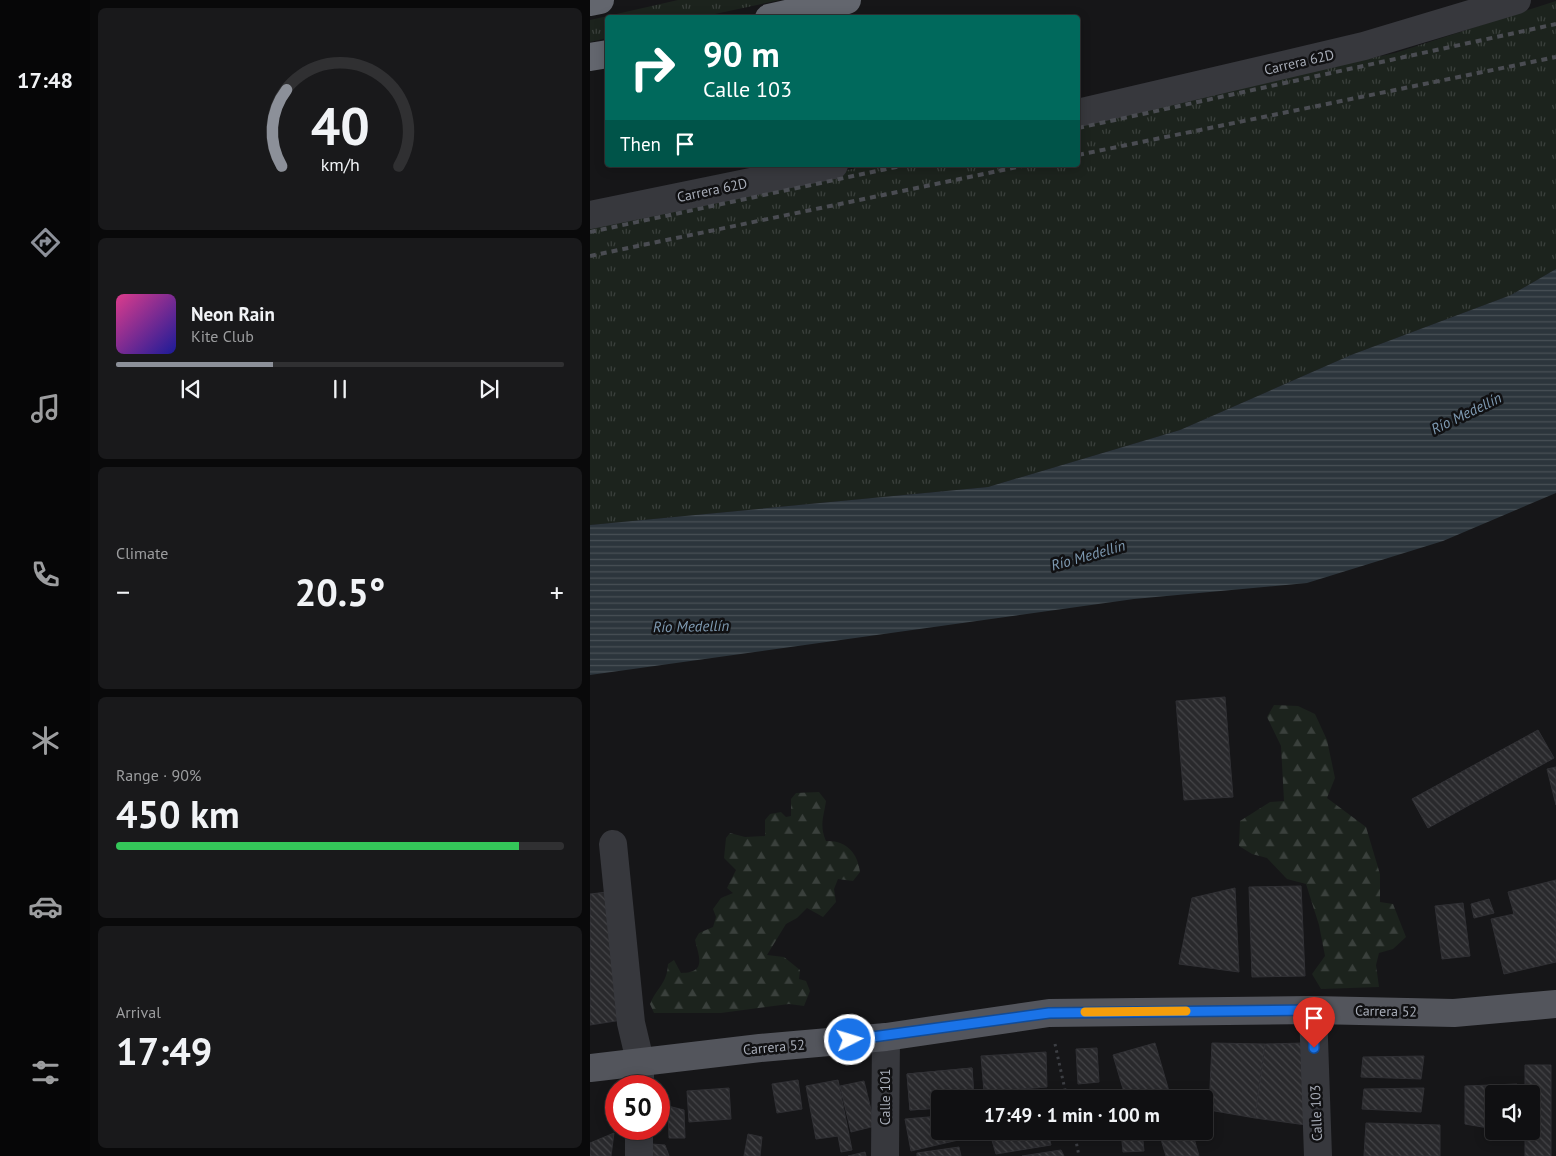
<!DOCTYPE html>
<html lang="en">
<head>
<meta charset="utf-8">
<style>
	body { margin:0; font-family:"PT Sans",sans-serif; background:#19191b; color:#f1f3f6; height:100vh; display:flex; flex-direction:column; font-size:19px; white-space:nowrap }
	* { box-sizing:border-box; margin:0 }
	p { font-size:16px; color:#9c9d9f }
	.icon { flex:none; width:28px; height:28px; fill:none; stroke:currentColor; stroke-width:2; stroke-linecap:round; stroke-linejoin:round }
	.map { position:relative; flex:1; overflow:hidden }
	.panel { display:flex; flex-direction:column; gap:8px; padding:8px; background:#09090a; width:500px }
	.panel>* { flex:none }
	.top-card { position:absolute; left:15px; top:15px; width:475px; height:152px; border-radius:5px; box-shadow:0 2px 12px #0003,0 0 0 1px #303032; background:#00695c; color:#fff; overflow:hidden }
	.fabs { position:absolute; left:895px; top:1085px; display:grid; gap:10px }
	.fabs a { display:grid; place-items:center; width:55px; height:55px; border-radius:5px; background:#101012; box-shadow:0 2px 12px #0003,0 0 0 1px #303032; font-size:25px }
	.speed { position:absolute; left:15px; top:1075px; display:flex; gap:10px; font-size:25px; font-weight:700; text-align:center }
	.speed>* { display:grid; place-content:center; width:65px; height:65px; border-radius:50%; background:#101012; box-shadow:0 2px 12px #0003,0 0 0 1px #303032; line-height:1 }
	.speed .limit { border:8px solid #d22; background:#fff; color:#111 }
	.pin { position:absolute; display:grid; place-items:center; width:42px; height:42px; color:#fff; margin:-51px -21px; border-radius:50% 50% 50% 0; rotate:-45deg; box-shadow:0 0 5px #0007 }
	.pin .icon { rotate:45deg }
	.me { position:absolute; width:55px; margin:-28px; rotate:85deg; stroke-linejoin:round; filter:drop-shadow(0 0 4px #0008) }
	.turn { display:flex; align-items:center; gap:18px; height:105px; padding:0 15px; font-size:22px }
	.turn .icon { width:65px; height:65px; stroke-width:2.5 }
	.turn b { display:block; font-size:35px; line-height:42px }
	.then { display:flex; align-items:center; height:48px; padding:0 15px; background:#0003; gap:10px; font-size:19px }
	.big { font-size:38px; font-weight:800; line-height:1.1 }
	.panel .card { flex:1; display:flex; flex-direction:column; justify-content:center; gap:8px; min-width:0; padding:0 18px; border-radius:8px; background:#19191b }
	.panel .dial { align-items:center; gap:0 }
	.dial svg { height:130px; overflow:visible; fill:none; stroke:#303032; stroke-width:7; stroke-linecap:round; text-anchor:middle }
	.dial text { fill:#f1f3f6; stroke:none }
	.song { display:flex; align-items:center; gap:15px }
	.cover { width:60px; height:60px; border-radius:8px; background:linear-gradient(135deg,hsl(330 70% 55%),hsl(240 70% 35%)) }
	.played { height:5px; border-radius:2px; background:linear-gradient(90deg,#8c9099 35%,#303032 35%) }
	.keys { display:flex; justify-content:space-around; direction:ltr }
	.heat { display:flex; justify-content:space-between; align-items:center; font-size:28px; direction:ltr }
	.charge { height:8px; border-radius:4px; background:linear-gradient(90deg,#34c759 90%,#303032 0) }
	.trip { position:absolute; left:341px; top:1090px; width:282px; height:50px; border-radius:5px; background:#101012; box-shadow:0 2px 12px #0003,0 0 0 1px #303032; font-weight:800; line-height:50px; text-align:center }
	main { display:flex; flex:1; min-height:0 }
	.menu { display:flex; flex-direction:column; width:90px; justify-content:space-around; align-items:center; background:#060607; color:#9c9d9f }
	.menu .icon { width:35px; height:35px }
	.menu .current { color:#8c9099 }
	.menu b { font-size:22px; color:#f1f3f6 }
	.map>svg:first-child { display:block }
	.grass { fill:url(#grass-tufts) }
	.forest { fill:url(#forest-firs) }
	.water { fill:url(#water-rules) }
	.building { fill:url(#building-back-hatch); stroke:#303034 }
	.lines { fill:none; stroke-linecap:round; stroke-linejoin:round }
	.path { stroke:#3d3f44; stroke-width:3; stroke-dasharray:2.5 4; stroke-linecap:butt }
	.minor { stroke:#37383d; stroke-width:28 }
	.major { stroke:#53555c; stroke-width:28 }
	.highway { stroke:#63666e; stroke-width:28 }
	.rail { stroke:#4a4c52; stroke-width:4; stroke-dasharray:6 5; stroke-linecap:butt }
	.route-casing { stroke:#114b97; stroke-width:12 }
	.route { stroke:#1a73e8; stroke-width:9 }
	.slow { stroke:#f59e0b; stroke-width:9 }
	.labels { text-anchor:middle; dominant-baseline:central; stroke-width:5; stroke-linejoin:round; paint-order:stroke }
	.street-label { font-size:14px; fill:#a8adb8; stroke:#111113 }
	.water-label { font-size:15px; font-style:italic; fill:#7f9bb3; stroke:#111113 }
</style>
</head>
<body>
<main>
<nav class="menu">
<b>17:48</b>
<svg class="icon current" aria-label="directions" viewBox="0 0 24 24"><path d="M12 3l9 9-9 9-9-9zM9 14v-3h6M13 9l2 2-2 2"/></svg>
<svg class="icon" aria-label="music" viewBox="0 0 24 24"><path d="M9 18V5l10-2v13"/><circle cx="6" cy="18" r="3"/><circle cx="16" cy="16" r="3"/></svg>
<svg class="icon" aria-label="phone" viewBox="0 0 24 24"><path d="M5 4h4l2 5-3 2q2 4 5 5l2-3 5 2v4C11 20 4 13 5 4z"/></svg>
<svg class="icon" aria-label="climate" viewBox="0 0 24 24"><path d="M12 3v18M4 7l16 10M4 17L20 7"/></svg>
<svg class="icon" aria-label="car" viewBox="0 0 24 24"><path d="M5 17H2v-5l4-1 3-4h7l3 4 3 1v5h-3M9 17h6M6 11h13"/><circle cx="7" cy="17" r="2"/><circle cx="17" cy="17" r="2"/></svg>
<svg class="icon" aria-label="filters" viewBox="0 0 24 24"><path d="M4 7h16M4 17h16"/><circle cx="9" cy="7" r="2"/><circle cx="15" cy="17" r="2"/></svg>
</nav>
<section class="panel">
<div class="card dial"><svg viewBox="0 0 100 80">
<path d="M14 69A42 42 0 1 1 86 69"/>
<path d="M14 69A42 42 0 0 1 17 22" stroke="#8c9099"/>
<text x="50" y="56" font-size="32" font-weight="700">40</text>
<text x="50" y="72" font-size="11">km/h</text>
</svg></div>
<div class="card">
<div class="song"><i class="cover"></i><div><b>Neon Rain</b><p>Kite Club</p></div></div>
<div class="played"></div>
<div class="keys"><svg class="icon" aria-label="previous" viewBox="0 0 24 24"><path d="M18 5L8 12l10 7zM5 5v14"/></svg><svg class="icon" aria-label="pause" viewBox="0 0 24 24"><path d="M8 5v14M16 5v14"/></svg><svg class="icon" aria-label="next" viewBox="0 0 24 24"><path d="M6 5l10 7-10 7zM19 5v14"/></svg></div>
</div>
<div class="card"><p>Climate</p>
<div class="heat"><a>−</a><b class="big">20.5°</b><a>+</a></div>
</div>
<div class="card"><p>Range · 90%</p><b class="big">450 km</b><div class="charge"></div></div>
<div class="card"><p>Arrival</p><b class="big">17:49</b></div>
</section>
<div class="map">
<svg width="966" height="1156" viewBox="0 0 966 1156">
	<defs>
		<pattern id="grass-tufts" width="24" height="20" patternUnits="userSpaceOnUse" patternTransform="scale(1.25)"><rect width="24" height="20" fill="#1c231d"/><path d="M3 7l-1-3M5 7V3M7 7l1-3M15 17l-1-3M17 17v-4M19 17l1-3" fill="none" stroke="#3a403c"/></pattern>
		<pattern id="forest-firs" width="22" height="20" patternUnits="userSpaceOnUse" patternTransform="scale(1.25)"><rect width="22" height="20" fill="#1c231d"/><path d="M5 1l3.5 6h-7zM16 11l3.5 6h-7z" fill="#3a403c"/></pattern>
		<pattern id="water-rules" width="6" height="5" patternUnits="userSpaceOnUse" patternTransform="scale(1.25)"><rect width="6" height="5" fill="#2c353c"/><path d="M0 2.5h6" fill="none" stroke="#485056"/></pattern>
		<pattern id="building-back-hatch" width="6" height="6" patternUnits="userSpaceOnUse" patternTransform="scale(1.25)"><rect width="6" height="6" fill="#29292c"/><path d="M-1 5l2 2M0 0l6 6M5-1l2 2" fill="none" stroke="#454548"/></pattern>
	</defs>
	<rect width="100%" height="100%" fill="#161618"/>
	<g class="grass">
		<polygon points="88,0 190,0 111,17 18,18 17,38 0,42 0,20"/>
		<polygon points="966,1 966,269 921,295 761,355 590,430 398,487 0,525 0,224 281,165 488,165 488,121 805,53"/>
	</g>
	<g class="forest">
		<polygon points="684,705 708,706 725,714 737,740 745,778 737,798 776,827 790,874 790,902 803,904 816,937 803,949 789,953 786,965 789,987 731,989 722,974 735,956 729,925 716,884 697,879 677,858 662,854 649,846 650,821 680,802 694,801 691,746 677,717"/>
		<path d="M229,792L236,801C234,816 229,825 236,841C256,840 268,853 270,872L263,881L248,879L244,889L246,902L233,917L217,908L207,918L196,924L177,955L194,957L210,970L209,979L216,981L220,991L214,1006L199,1004L131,1013H64L60,1004C67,987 77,984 78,964L84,960L91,973C117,973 109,957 105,940L109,933L123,927L126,917L123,909L131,898L143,893L137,888L146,870L134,858L136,838L140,833L155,837L175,836V820L180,814L191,812L196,817L201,816V799L206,793Z"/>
	</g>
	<polygon class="water" points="966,269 966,493 853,541 717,583 544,599 0,675 0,525 398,487 590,430 761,355 921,295"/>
	<g class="building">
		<polygon points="635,697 643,797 594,800 586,701"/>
		<polygon points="948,730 964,758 838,828 822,799"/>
		<polygon points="966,767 966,805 957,769"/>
		<polygon points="966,880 966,962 914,974 901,919 924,914 918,892"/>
		<polygon points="711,886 715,976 662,977 659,887"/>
		<polygon points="645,888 649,972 589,964 602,898"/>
		<polygon points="17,892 32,1020 0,1025 0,894"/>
		<polygon points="899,899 904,913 884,918 881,904"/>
		<polygon points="873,903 880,956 852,959 845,906"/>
		<polygon points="565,1043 581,1098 536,1099 523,1055"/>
		<polygon points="622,1043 675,1044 665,1118 619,1110"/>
		<polygon points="715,1043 716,1125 665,1118 675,1044"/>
		<polygon points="507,1048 509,1082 488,1084 486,1049"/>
		<polygon points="456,1052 457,1087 394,1092 391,1056"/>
		<polygon points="834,1056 831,1079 771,1077 773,1057"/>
		<polygon points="935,1065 961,1065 961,1156 935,1156 935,1131 941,1131 941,1094 935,1094"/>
		<polygon points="382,1068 384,1099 350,1099 350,1108 320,1110 317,1074"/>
		<polygon points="382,1068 384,1099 350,1099 350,1108 320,1110 317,1074"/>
		<polygon points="208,1080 212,1109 187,1113 182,1084"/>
		<polygon points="248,1080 262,1150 251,1152 248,1136 226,1139 216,1086"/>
		<polygon points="274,1081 285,1126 261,1132 250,1086"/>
		<polygon points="927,1084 928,1094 904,1094 904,1129 875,1124 875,1086"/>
		<polygon points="139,1088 141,1119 99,1122 97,1091"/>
		<polygon points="834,1088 831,1112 772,1109 774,1089"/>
		<polygon points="450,1096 450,1099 398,1099"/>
		<polygon points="78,1106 94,1110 95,1138 79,1138"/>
		<polygon points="350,1116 350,1131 373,1131 377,1138 321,1151 315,1119"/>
		<polygon points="776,1123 850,1125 850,1156 774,1156"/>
		<polygon points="438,1131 458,1131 461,1145 406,1154 401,1137"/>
		<polygon points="531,1131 552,1131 554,1151 533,1152"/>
		<polygon points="576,1131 602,1131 609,1156 576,1156 569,1133"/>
		<polygon points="24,1133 21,1156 0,1156 0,1143"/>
		<polygon points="158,1134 172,1137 170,1156 154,1156"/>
		<polygon points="62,1144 75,1145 79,1156 61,1156"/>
		<polygon points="369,1147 371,1156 327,1156 327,1153"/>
		<polygon points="471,1150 474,1156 432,1156"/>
		<polygon points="275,1152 276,1156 258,1156"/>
	</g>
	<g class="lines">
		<g class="path">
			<polyline points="465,1044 477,1099"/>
			<polyline points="484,1131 489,1156"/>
		</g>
		<g class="minor">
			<polyline points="488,113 774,46 927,0"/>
			<polyline points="0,215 244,165"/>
			<polyline points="23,844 41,1023 50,1061 50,1086"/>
			<polyline points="723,1010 728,1156"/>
			<polyline points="49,1156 49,1129"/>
			<polyline points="295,1156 296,1037"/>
		</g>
		<polyline class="major" points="0,1068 170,1048 296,1037 459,1013 723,1010 864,1013 966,1004"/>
		<g class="highway">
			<polyline points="0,2 10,0"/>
			<polyline points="179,18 257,0"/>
			<polyline points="0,57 18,54"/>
		</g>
		<g class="rail">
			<polyline points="488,128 966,24"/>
			<polyline points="488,155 966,57"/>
			<polyline points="0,232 315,165"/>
			<polyline points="0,256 437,165"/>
		</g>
	</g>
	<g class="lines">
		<g class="route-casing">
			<polyline id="route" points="260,1040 459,1013 723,1010 724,1048"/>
		</g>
		<use href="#route" class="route"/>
		<polyline class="slow" points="495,1012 596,1011"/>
	</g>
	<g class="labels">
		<g class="street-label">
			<text transform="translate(709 62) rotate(-13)">Carrera 62D</text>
			<text transform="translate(122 190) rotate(-12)">Carrera 62D</text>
			<text transform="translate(796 1011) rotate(1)">Carrera 52</text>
			<text transform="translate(184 1047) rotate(-5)">Carrera 52</text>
			<text transform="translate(295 1097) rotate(-90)">Calle 101</text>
			<text transform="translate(726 1113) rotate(-92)">Calle 103</text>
		</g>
		<g class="water-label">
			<text transform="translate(876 413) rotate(-26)">Río Medellín</text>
			<text transform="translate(498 555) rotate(-16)">Río Medellín</text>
			<text transform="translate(101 626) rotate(-1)">Río Medellín</text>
		</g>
	</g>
</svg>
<div class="fabs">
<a><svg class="icon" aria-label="sound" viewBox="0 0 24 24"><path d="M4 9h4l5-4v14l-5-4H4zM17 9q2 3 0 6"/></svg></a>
</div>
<div class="speed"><div class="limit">50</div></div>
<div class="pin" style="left:724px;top:1048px;background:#d93025"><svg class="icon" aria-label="arrive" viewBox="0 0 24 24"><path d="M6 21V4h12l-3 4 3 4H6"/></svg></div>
<svg class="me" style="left:260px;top:1040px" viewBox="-20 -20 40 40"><circle r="17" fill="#1a73e8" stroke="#fff" stroke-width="3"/><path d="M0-11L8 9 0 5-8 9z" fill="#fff"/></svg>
<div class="trip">17:49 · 1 min · 100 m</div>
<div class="top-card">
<div class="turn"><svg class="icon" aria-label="right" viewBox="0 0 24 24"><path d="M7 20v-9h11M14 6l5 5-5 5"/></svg><div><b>90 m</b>Calle 103</div></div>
<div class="then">Then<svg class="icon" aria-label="arrive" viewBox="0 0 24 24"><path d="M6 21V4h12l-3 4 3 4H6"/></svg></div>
</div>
</div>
</main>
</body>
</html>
